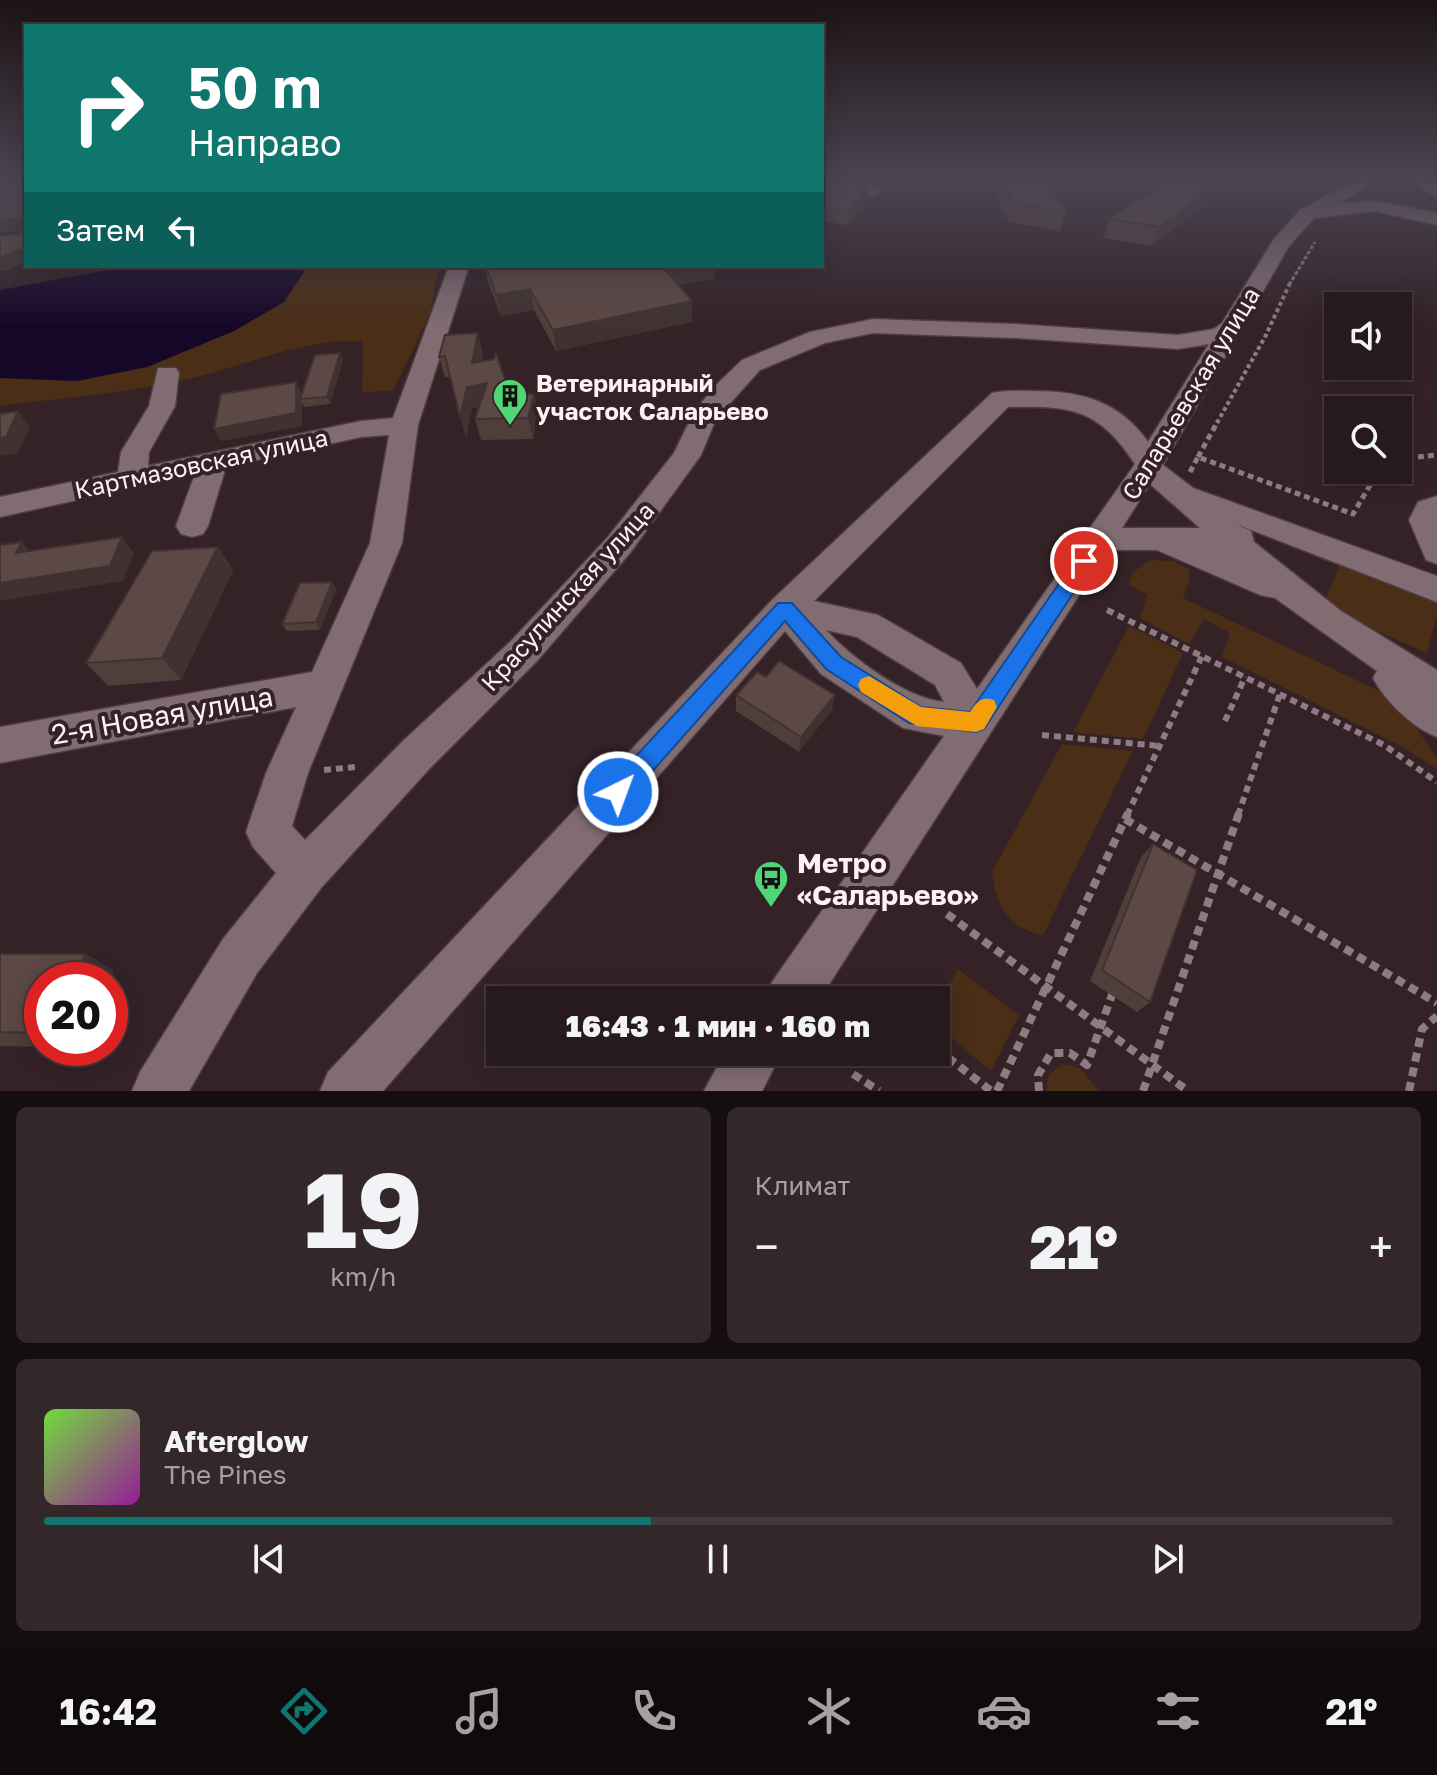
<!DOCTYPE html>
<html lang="ru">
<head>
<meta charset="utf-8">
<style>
	body { margin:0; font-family:"Golos Text",sans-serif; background:#33272a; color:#f1f3f6; height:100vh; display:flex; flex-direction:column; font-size:30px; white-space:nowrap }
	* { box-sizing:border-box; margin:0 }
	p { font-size:26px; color:#a4a1a4 }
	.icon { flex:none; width:44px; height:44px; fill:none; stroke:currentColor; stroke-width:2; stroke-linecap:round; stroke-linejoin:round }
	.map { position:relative; height:1091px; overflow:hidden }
	.panel { display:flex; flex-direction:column; gap:16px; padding:16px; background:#150e10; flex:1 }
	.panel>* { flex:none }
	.guide { position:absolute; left:24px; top:24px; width:800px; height:244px; border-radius:0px; box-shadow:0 4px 20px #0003,0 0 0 2px #43383b; background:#0f766e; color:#fff; overflow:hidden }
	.controls { position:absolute; left:1324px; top:292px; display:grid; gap:16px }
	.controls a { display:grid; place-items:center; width:88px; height:88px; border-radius:0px; background:#271a1d; box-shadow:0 4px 20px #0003,0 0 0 2px #43383b; font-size:40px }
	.speed { position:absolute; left:24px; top:962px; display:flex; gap:16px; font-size:40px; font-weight:700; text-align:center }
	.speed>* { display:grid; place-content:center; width:104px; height:104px; border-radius:50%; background:#271a1d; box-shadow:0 4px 20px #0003,0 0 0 2px #43383b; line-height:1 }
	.speed .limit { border:12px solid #d22; background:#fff; color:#111 }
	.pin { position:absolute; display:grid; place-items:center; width:68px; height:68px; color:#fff; margin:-34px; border:4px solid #fff; border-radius:50%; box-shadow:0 2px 8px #0007 }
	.me { position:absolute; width:88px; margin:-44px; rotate:42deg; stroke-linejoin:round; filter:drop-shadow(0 0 6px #0008) }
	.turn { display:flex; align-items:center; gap:28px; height:168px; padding:0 32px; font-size:36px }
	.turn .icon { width:104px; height:104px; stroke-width:2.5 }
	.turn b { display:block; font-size:56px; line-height:68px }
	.then { display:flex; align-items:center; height:76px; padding:0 32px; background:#0003; gap:16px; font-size:30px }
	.big { font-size:60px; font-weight:800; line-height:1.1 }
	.panel .card { flex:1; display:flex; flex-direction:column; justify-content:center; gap:12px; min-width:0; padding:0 28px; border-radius:12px; background:#33272a }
	.panel .dial { align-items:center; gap:0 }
	.dial b { font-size:104px; line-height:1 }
	.song { display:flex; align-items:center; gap:24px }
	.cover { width:96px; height:96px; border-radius:12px; background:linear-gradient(135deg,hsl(100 70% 55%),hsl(300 70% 35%)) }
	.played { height:8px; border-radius:4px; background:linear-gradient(90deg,#0f766e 45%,#43383b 45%) }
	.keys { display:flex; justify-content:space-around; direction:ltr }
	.heat { display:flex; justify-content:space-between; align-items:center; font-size:44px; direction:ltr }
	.panel .tiles { flex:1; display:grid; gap:16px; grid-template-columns:1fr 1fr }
	.card:last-child { grid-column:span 2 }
	.trip { position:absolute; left:486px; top:986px; width:464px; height:80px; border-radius:0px; background:#271a1d; box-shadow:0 4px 20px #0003,0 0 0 2px #43383b; font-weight:800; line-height:80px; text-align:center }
	.dock { display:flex; height:128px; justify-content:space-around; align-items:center; background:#100a0c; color:#a4a1a4 }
	.dock .icon { width:56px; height:56px }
	.dock .selected { color:#0f766e }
	.dock b { font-size:36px; color:#f1f3f6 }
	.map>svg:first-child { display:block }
	.green { fill:#4a2e16 }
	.water { fill:#150728 }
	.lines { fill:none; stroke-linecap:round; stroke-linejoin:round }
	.minor-casing { stroke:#4d3e42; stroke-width:3 }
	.path-far4 { stroke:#8d7d82; stroke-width:3; stroke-dasharray:4 2; stroke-linecap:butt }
	.path-far3 { stroke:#8d7d82; stroke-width:4; stroke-dasharray:4 3; stroke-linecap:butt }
	.path-far2 { stroke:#8d7d82; stroke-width:5; stroke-dasharray:6 4; stroke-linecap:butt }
	.path-far1 { stroke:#8d7d82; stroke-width:6; stroke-dasharray:7 5; stroke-linecap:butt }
	.path { stroke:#8d7d82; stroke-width:8; stroke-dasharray:9 6; stroke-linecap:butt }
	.minor { fill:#816c72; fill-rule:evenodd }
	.wall { fill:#4f3e3a }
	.shaded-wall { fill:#403230 }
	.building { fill:#5c4844; stroke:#403230; stroke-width:2 }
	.route { fill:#1a73e8; stroke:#114b97; stroke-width:2 }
	.slow { fill:#f59e0b }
	.labels { text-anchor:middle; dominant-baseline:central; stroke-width:8; stroke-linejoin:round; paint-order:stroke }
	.poi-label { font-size:24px; font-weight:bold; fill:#fef1f4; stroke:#342227; text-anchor:start }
	.street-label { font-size:24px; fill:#fef1f4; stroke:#342227 }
	.near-street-label { font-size:28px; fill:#fef1f4; stroke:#342227 }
	.near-poi-label { font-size:28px; font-weight:bold; fill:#fef1f4; stroke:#342227; text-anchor:start }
</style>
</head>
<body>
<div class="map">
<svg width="1437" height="1091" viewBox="0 0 1437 1091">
	<rect width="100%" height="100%" fill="#342227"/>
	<g class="green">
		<path d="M300,266H439L430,314L393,391L362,392L363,341C308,338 254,362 201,376C136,393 67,397 0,406V378L77,381L147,367L234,331L304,273Z"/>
		<polygon points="1150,560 1173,561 1189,569 1190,579 1183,598 1390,696 1403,707 1437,759 1437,769 1405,748 1222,657 1230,633 1204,619 1189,644 1140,618 1147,595 1129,584 1132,573"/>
		<polygon points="1341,561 1437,601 1437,616 1427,653 1323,607"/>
		<polygon points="1129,626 1183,653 1143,739 1073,732"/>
		<path d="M1062,744L1133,751L1043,935C1009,930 995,903 992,872Z"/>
		<polygon points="958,969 1019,1015 991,1071 936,1025 936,1009"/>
		<polygon points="1062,1064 1080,1068 1099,1091 1046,1091 1049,1075"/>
	</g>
	<polygon class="water" points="128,266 300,266 304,272 284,302 234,331 147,367 77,381 0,378 0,290"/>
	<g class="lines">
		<g class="minor-casing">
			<g id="minor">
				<path d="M1364,176H1384L1340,203L1375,201L1437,213V225L1375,211L1314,218L1289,246L1163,465L1193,488L1437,576V602L1233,523L1251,531L1254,542L1341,611L1437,670V737C1413,728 1385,701 1373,678L1377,671L1275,598L1260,595L1157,550H1108L819,1000H765L772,982L944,736L903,728L821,674L785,631L383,1091H320L328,1072L773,599L992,393C1006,390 1021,391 1035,391C1082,391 1120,402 1148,442L1209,344L1178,349L1015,338L873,333L825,343L760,370L716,419L701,455L630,553L537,661L431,767L321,888L257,973L189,1091H132L140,1072L223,939L276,873L253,847L246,832L266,773L296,707L0,763V727L312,672L370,543L389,435L361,437L226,467L208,526L203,534L192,537L181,534L176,526L195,474L0,517V497L118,472L121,452L149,406L158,368H176L179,373L175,406L149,452L148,466L361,421L393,418L449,266H469L418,425L402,543L308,773L292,826L305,840L403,741L511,641L608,537L674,453L694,412L715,386L742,360L810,332L873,319L1015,324L1178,335L1214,329L1222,323L1274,239L1300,210ZM1008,407C1071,406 1098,408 1135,464L977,689L961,663L878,615L814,601ZM1150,484L1200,528H1122ZM826,630L857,637L935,685L944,702C905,698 853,659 826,630Z"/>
				<polygon points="1399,176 1419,176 1437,185 1437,197"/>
				<polygon points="822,179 872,186 881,191 872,196 822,189"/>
				<polygon points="1437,496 1437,564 1426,560 1409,520 1418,502"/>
				<polygon points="725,1052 782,1052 762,1091 704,1091"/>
			</g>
		</g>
		<polyline class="path-far4" points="1289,285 1315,242"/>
		<polyline class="path-far3" points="1217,423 1266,335 1290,283"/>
		<g class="path-far2">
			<polyline points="1198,457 1218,421"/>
			<polyline points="1398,459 1437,455"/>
			<polyline points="1190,472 1198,457 1353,514 1379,470"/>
		</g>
		<g class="path-far1">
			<polyline points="1107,610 1384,745 1437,782"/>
			<polyline points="1225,721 1245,677"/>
			<polyline points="1042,735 1160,746"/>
			<polyline points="324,770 355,767"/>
			<polyline points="1127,815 1202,656"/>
			<polyline points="1238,815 1280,694"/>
		</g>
		<g class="path">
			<polyline points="1125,819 1437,1003"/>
			<polyline points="947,914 1188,1091"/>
			<polyline points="936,1048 991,1091"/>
			<polyline points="853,1074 879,1091"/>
			<polyline points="997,1091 1128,813"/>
			<polyline points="1039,1091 1038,1075 1051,1053 1070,1053 1087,1065 1113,992"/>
			<polyline points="1143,1091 1239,813"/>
			<polyline points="1409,1091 1422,1029 1437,1016"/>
		</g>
		<use href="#minor" class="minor"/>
	</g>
	<g class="wall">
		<polygon points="986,176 1043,176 1066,212 1060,231 1009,222"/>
		<polygon points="1162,176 1242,176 1152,246 1103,238 1109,219 1167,179 1162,178"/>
		<polygon points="869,186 868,198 848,225 822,221 822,196"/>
		<polygon points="485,266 538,266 540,269 560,266 715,266 715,278 678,285 692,301 692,322 556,351 534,310 501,316 488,282"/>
		<polygon points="340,353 343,360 330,404 304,407 302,403 302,426 221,441 302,395"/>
		<polygon points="483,353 482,362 510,394 534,394 538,415 533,439 481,440 475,419 479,406 472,408 466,438 450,377 445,377 439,357"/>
		<polygon points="218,547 233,570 181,680 108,686 86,663"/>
		<polygon points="332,582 336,590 320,630 287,631 282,624"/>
		<polygon points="736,695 832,710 799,752 736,711"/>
		<polygon points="1153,844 1150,1002 1137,1012 1090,981 1141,857"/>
		<polygon points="0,954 86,954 114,971 42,980 42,1047 0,1046"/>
	</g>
	<g class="shaded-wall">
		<polygon points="1227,176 1242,176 1152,246 1159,227"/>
		<polygon points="869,186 868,198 848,225 849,212"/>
		<polygon points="21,218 26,230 0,233 0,220"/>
		<polygon points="26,249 26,262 9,270 0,271 0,258 18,250"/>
		<polygon points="668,266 715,266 715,278 664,287 663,267"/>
		<polygon points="530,289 534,310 501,316 496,295"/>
		<polygon points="692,301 692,322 556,351 553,330"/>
		<polygon points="478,333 483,353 477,384 472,363"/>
		<polygon points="340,353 343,360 330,404 327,397"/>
		<polygon points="296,382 302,394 300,399 302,403 302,426 221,441 214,429"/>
		<polygon points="487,383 492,404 472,408 466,438 460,417 467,387"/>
		<polygon points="534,394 538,415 533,439 528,418"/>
		<polygon points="18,411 30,427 18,453 0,456 0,438"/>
		<polygon points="122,537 134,553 123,581 0,601 0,583"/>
		<polygon points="22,542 36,558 16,553"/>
		<polygon points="218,547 233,570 181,680 162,658"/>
		<polygon points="332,582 336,590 320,630 316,622"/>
		<polygon points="835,695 832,710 799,752 801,737"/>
		<polygon points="86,954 114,971 110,980 72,980"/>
	</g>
	<g class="building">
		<polygon points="0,176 26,176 26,249 18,250 0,258 0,236 21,234 21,218 0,220"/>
		<polygon points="999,176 1043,176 1066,212 1014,203"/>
		<polygon points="1173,176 1227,176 1159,227 1109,219"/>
		<polygon points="834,181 869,186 849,212 822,208 822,196"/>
		<polygon points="486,266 538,266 540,269 560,266 668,266 663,267 692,301 553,330 530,289 496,295"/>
		<polygon points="478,333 472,363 494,359 496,353 510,394 534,394 528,418 475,419 487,383 467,387 460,417 445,356 439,357 445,335"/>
		<polygon points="340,353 327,397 300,399 315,355"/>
		<polygon points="296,382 296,413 214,429 221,394"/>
		<polygon points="18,411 6,437 0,438 0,414"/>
		<polygon points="122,537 110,566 0,583 0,545 22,542 16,553"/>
		<polygon points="218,547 162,658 86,663 152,551"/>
		<polygon points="332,582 316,622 282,624 300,583"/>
		<polygon points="779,661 835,695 801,737 736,695 757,672 766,677"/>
		<polygon points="1153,844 1197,870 1150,1002 1102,970"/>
		<polygon points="0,954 86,954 72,980 42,980 42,1033 0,1032"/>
	</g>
	<linearGradient id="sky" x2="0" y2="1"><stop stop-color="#1d1315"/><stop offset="0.54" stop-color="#4a4452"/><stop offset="1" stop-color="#4a4452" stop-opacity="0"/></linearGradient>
	<rect width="1437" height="328" fill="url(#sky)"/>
	<polygon class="route" points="1084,554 1094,561 1091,566 984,729 976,732 909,723 826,669 785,621 627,800 618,803 610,800 606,792 610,784 778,603 792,603 841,657 921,707 970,712 1078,556"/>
	<path class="slow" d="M869,676L921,707L970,712C977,702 981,696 994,700L997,707L984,729L976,732L917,726L861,692L858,685L861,679Z"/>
	<defs>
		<g id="building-pin" transform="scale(1.8)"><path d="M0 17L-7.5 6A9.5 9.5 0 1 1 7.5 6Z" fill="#50d674" stroke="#342227"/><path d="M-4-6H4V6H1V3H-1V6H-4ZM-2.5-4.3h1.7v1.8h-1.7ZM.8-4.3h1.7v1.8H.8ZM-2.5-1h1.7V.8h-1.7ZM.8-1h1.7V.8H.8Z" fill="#111"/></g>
		<g id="bus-pin" transform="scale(1.8)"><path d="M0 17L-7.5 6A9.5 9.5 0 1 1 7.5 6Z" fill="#50d674" stroke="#342227"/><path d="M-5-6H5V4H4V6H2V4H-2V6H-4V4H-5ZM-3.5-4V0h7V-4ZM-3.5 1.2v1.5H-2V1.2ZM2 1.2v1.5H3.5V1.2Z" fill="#111"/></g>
	</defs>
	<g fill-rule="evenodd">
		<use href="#building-pin" x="510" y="396"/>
		<use href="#bus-pin" x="771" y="878"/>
	</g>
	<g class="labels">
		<g class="poi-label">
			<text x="536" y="382">Ветеринарный<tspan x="536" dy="28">участок Саларьево</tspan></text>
		</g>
		<g class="street-label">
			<text transform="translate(1190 393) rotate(-59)">Саларьевская улица</text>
			<text transform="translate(201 463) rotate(-12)">Картмазовская улица</text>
			<text transform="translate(567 596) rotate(-48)">Красулинская улица</text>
		</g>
		<g class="near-street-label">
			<text transform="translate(162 715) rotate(-10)">2-я Новая улица</text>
		</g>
		<g class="near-poi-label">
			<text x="797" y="862">Метро<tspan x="797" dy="32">«Саларьево»</tspan></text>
		</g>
	</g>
</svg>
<div class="controls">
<a><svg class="icon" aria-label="sound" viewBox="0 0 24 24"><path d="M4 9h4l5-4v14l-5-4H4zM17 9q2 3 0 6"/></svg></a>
<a><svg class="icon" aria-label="search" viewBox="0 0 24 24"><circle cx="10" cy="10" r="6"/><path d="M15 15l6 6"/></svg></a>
</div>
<div class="speed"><div class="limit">20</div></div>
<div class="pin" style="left:1084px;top:561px;background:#d93025"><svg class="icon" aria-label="arrive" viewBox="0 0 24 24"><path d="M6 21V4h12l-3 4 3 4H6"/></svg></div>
<svg class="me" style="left:618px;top:792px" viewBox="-20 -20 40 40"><circle r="17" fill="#1a73e8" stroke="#fff" stroke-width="3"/><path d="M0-11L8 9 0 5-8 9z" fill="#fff"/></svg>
<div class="trip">16:43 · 1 мин · 160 m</div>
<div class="guide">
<div class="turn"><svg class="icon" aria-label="right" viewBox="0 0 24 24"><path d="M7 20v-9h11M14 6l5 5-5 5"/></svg><div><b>50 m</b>Направо</div></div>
<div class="then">Затем<svg class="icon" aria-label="left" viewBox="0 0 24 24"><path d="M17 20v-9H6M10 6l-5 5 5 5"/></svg></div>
</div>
</div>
<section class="panel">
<div class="tiles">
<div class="card dial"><b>19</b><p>km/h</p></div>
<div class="card"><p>Климат</p>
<div class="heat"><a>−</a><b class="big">21°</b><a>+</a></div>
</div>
<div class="card">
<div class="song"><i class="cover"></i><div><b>Afterglow</b><p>The Pines</p></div></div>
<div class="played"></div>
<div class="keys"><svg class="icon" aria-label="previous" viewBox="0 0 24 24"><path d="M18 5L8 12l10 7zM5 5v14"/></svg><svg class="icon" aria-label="pause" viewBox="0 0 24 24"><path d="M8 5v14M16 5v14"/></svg><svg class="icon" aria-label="next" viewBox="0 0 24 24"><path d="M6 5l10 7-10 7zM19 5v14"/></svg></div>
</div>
</div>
</section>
<nav class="dock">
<b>16:42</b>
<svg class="icon selected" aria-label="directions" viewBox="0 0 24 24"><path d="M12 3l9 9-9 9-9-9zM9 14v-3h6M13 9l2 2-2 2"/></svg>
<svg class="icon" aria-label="music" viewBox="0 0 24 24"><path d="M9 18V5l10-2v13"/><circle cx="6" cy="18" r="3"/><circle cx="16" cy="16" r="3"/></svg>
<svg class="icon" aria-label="phone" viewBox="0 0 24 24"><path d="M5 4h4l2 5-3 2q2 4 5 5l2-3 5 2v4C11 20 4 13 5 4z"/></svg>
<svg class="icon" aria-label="climate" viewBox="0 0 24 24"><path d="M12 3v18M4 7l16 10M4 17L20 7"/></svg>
<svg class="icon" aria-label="car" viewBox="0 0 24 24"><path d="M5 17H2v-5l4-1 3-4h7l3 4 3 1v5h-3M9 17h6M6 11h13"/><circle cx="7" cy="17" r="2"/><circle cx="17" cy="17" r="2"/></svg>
<svg class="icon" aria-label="filters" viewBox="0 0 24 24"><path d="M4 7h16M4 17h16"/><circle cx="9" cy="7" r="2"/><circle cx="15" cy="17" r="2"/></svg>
<b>21°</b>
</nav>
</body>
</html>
